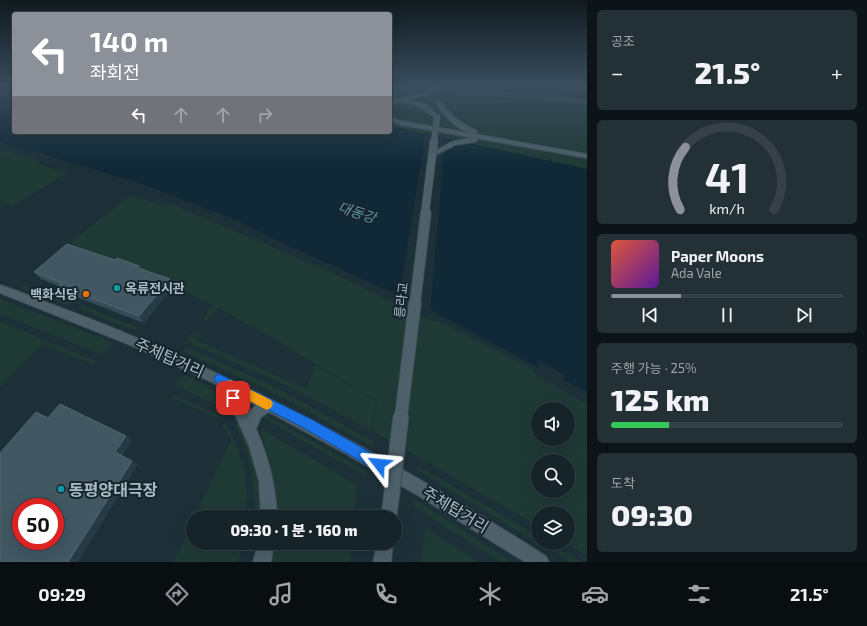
<!DOCTYPE html>
<html lang="ko">
<head>
<meta charset="utf-8">
<style>
	body { margin:0; font-family:"Exo 2","Noto Sans KR",sans-serif; background:#233036; color:#f1f3f6; height:100vh; display:flex; flex-direction:column; font-size:15px; white-space:nowrap }
	* { box-sizing:border-box; margin:0 }
	p { font-size:13px; color:#9ea4a8 }
	.icon { flex:none; width:22px; height:22px; fill:none; stroke:currentColor; stroke-width:2; stroke-linecap:round; stroke-linejoin:round }
	.map { position:relative; flex:1; overflow:hidden }
	.sheet { display:flex; flex-direction:column; gap:10px; padding:10px; background:#0c1417; width:280px }
	.sheet>* { flex:none }
	.hud { position:absolute; left:12px; top:12px; width:380px; height:122px; border-radius:4px; box-shadow:0 4px 16px #0002,0 0 0 1px #354147; background:#8c9099; color:#fff; overflow:hidden }
	.fabs { position:absolute; left:531px; top:402px; display:grid; gap:8px }
	.fabs a { display:grid; place-items:center; width:44px; height:44px; border-radius:50%; background:#16242a; box-shadow:0 4px 16px #0002,0 0 0 1px #354147; font-size:20px }
	.speed { position:absolute; left:12px; top:498px; display:flex; gap:8px; font-size:20px; font-weight:700; text-align:center }
	.speed>* { display:grid; place-content:center; width:52px; height:52px; border-radius:50%; background:#16242a; box-shadow:0 4px 16px #0002,0 0 0 1px #354147; line-height:1 }
	.speed .limit { border:6px solid #d22; background:#fff; color:#111 }
	.pin { position:absolute; display:grid; place-items:center; width:34px; height:34px; color:#fff; margin:-17px; border-radius:8px; box-shadow:0 2px 6px #0006 }
	.me { position:absolute; width:44px; margin:-22px; rotate:299deg; stroke-linejoin:round; filter:drop-shadow(0 0 3px #0008) }
	.turn { display:flex; align-items:center; gap:14px; height:84px; padding:0 12px; font-size:18px }
	.turn .icon { width:52px; height:52px; stroke-width:2.5 }
	.turn b { display:block; font-size:28px; line-height:34px }
	.lanes { display:flex; align-items:center; height:38px; padding:0 12px; background:#0003; justify-content:center; gap:20px; direction:ltr }
	.lanes .off { opacity:.35 }
	.big { font-size:30px; font-weight:800; line-height:1.1 }
	.sheet .widget { flex:1; display:flex; flex-direction:column; justify-content:center; gap:6px; min-width:0; padding:0 14px; border-radius:6px; background:#233036 }
	.sheet .dial { align-items:center; gap:0 }
	.dial svg { height:104px; overflow:visible; fill:none; stroke:#354147; stroke-width:7; stroke-linecap:round; text-anchor:middle }
	.dial text { fill:#f1f3f6; stroke:none }
	.song { display:flex; align-items:center; gap:12px }
	.cover { width:48px; height:48px; border-radius:6px; background:linear-gradient(135deg,hsl(10 70% 55%),hsl(270 70% 35%)) }
	.played { height:4px; border-radius:2px; background:linear-gradient(90deg,#8c9099 30%,#354147 30%) }
	.keys { display:flex; justify-content:space-around; direction:ltr }
	.heat { display:flex; justify-content:space-between; align-items:center; font-size:22px; direction:ltr }
	.charge { height:6px; border-radius:3px; background:linear-gradient(90deg,#34c759 25%,#354147 0) }
	.trip { position:absolute; left:186px; top:510px; width:216px; height:40px; border-radius:20px; background:#16242a; box-shadow:0 4px 16px #0002,0 0 0 1px #354147; font-weight:800; line-height:40px; text-align:center }
	.menu { display:flex; height:64px; justify-content:space-around; align-items:center; background:#090e11; color:#9ea4a8 }
	.menu .icon { width:28px; height:28px }
	.menu .on { color:#8c9099 }
	.menu b { font-size:18px; color:#f1f3f6 }
	main { display:flex; flex:1; min-height:0 }
	.map>svg:first-child { display:block }
	.green { fill:#1f3935; fill-rule:evenodd }
	.water { fill:#112936 }
	.pier { fill:#1d3038 }
	.lines { fill:none; stroke-linecap:round; stroke-linejoin:round }
	.minor-casing { stroke:#3d4d55; stroke-width:2 }
	.major-casing { stroke:#3d4d55; stroke-width:2 }
	.minor { fill:#314148; fill-rule:evenodd }
	.major { fill:#4e6069; fill-rule:evenodd }
	.major-bridge-far4-casing { stroke:#3d4d55; stroke-width:7; stroke-linecap:butt }
	.major-bridge-far3-casing { stroke:#3d4d55; stroke-width:9; stroke-linecap:butt }
	.major-bridge-far2-casing { stroke:#3d4d55; stroke-width:12; stroke-linecap:butt }
	.major-bridge-far1-casing { stroke:#3d4d55; stroke-width:14; stroke-linecap:butt }
	.major-bridge-casing { stroke:#3d4d55; stroke-width:17; stroke-linecap:butt }
	.major-bridge-far4 { stroke:#4e6069; stroke-width:6 }
	.major-bridge-far3 { stroke:#4e6069; stroke-width:8 }
	.major-bridge-far2 { stroke:#4e6069; stroke-width:10 }
	.major-bridge-far1 { stroke:#4e6069; stroke-width:12 }
	.major-bridge { stroke:#4e6069; stroke-width:15 }
	.wall { fill:#354b55 }
	.shaded-wall { fill:#263b45 }
	.building { fill:#415762; stroke:#526771; fill-rule:evenodd }
	.route { fill:#1a73e8; stroke:#114b97 }
	.slow { fill:#f59e0b }
	.culture-dot { fill:#0f9aa8; stroke:#17252d; stroke-width:1.5 }
	.food-dot { fill:#e8710a; stroke:#17252d; stroke-width:1.5 }
	.labels { text-anchor:middle; dominant-baseline:central; stroke-width:4; stroke-linejoin:round; paint-order:stroke }
	.poi-label { font-size:13px; font-weight:bold; fill:#aabcc6; stroke:#17252d; text-anchor:start }
	.street-label { font-size:13px; fill:#aabcc6; stroke:#17252d }
	.water-label { font-size:14px; font-style:italic; fill:#5f92a9; stroke:#17252d }
	.near-street-label { font-size:16px; fill:#aabcc6; stroke:#17252d }
	.near-poi-label { font-size:16px; font-weight:bold; fill:#aabcc6; stroke:#17252d; text-anchor:start }
</style>
</head>
<body>
<main>
<div class="map">
<svg width="587" height="562" viewBox="0 0 587 562">
	<rect width="100%" height="100%" fill="#1d3038"/>
	<g class="green">
		<polygon points="390,86 451,86 587,98 587,169 390,126"/>
		<polygon points="0,150 37,160 36,163 67,173 13,206 0,201"/>
		<path d="M131,195L161,205L171,204L317,266L435,322L436,320L530,367L535,375L587,404V556L567,543H568V513H538V526L371,430L377,404L374,399L274,339L218,308L207,321L203,319L212,305L155,276L69,243ZM538,409H568V439H538ZM538,461H568V491H538Z"/>
		<polygon points="23,285 75,304 67,305 23,289"/>
		<polygon points="0,299 110,341 111,345 105,353 100,354 0,314"/>
		<polygon points="81,305 139,328 133,330 81,310"/>
		<polygon points="0,321 97,362 91,364 42,344 0,387"/>
		<polygon points="200,331 201,331 196,340 306,388 316,365 373,399 376,403 371,430 289,387 186,341 191,334"/>
		<polygon points="184,346 275,387 374,442 373,447 272,392 185,352"/>
		<path d="M182,376C188,376 192,378 197,381C214,389 225,397 236,413L230,412L227,409L175,386Z"/>
		<polygon points="172,394 220,415 223,419 220,421 218,418 172,398"/>
		<polygon points="263,415 268,416 367,472 366,476 261,417"/>
		<path d="M225,423C244,455 248,479 246,517H195L231,440L222,425Z"/>
		<path d="M238,423L242,424C256,450 262,487 260,517H254C256,484 251,454 235,425Z"/>
		<path d="M258,427L357,485L353,517H275C275,486 272,455 258,427Z"/>
		<polygon points="417,465 538,536 538,543 417,470"/>
		<polygon points="414,499 512,562 501,562 413,506"/>
		<polygon points="193,521 193,543 243,543 238,562 174,562"/>
		<polygon points="426,528 478,562 421,562"/>
		<polygon points="273,543 354,543 349,562 269,562"/>
		<polygon points="539,543 550,543 581,562 570,562"/>
	</g>
	<g class="water">
		<polygon points="0,86 14,86 14,132 390,132 390,126 587,169 587,392 563,379 564,374 539,361 537,367 433,311 267,236 241,222 142,184 50,156 0,142"/>
		<polygon points="451,86 587,86 587,98 584,98"/>
	</g>
	<polygon class="pier" points="426,132 446,136 445,143 460,139 471,142 456,144 447,148 444,152 430,312 399,298"/>
	<g class="lines">
		<g class="minor-casing">
			<polygon id="minor" points="450,89 587,101 587,103 451,91 450,91"/>
		</g>
		<g class="major-casing">
			<g id="major">
				<path d="M436,86H443L431,94L406,100L425,104L439,116V118H435C420,106 409,99 390,104V100L427,92Z"/>
				<path d="M437,102H441C450,116 462,124 477,131V133C461,135 444,116 436,103Z"/>
				<polygon points="390,117 402,121 587,154 587,158 401,125 390,121"/>
				<polygon points="469,138 475,138 478,140 475,142 455,145 435,155 430,154 451,142"/>
				<path d="M0,285C25,293 50,304 75,313C242,377 394,460 546,556L549,562H525L417,495L337,449L269,412L261,417L256,429C269,458 276,486 277,517H261L259,481L249,446L236,417L216,384L135,347L0,293ZM238,396L256,405L248,413Z"/>
				<polygon points="258,543 274,543 271,562 253,562"/>
				<polygon points="377,543 393,543 391,562 373,562"/>
			</g>
		</g>
		<use href="#minor" class="minor"/>
		<use href="#major" class="major"/>
		<g class="major-bridge-far4-casing">
			<polyline id="major-bridge-far4" points="434,142 437,117"/>
		</g>
		<g class="major-bridge-far3-casing">
			<polyline id="major-bridge-far3" points="425,213 434,141"/>
		</g>
		<g class="major-bridge-far2-casing">
			<polyline id="major-bridge-far2" points="415,303 426,212"/>
		</g>
		<g class="major-bridge-far1-casing">
			<polyline id="major-bridge-far1" points="401,417 415,302"/>
		</g>
		<g class="major-bridge-casing">
			<polyline id="major-bridge" points="389,517 401,416"/>
		</g>
		<use href="#major-bridge-far4" class="major-bridge-far4"/>
		<use href="#major-bridge-far3" class="major-bridge-far3"/>
		<use href="#major-bridge-far2" class="major-bridge-far2"/>
		<use href="#major-bridge-far1" class="major-bridge-far1"/>
		<use href="#major-bridge" class="major-bridge"/>
	</g>
	<polygon class="wall" points="141,269 173,286 144,323 66,293 61,287 41,279 34,272"/>
	<g class="shaded-wall">
		<polygon points="170,279 173,286 144,323 139,316"/>
		<polygon points="126,436 132,440 122,456 115,452"/>
		<polygon points="132,461 138,464 78,562 68,562"/>
	</g>
	<g class="building">
		<polygon points="67,244 115,260 117,258 139,266 138,268 170,279 139,316 59,286 62,283 34,272"/>
		<path d="M60,404L126,436L115,452L132,461L68,562H0V453L36,412L48,418ZM21,507H55V541H21Z"/>
	</g>
	<linearGradient id="sky" x2="0" y2="1"><stop stop-color="#101a1f"/><stop offset="0.52" stop-color="#3a4e5e"/><stop offset="1" stop-color="#3a4e5e" stop-opacity="0"/></linearGradient>
	<rect width="587" height="165" fill="url(#sky)"/>
	<polygon class="route" points="219,374 311,419 384,460 386,464 384,469 379,471 374,469 302,427 237,394 238,398 237,402 233,404 228,402 214,379 215,376"/>
	<polygon class="slow" points="231,380 271,400 273,404 271,408 267,410 263,408 227,389 225,385 227,381"/>
	<g class="culture-dot">
		<circle cx="117" cy="288" r="4"/>
		<circle cx="61" cy="489" r="4"/>
	</g>
	<circle class="food-dot" cx="86" cy="294" r="4"/>
	<g class="labels">
		<g class="poi-label">
			<text x="125" y="288">옥류전시관</text>
			<text x="78" y="294" text-anchor="end">백화식당</text>
		</g>
		<g class="street-label">
			<text transform="translate(401 300) rotate(-83)">릉라교</text>
		</g>
		<g class="water-label">
			<text transform="translate(357 212) rotate(18)">대동강</text>
		</g>
		<g class="near-street-label">
			<text transform="translate(170 357) rotate(24)">주체탑거리</text>
			<text transform="translate(456 509) rotate(31)">주체탑거리</text>
		</g>
		<g class="near-poi-label">
			<text x="69" y="489">동평양대극장</text>
		</g>
	</g>
</svg>
<div class="fabs">
<a><svg class="icon" aria-label="sound" viewBox="0 0 24 24"><path d="M4 9h4l5-4v14l-5-4H4zM17 9q2 3 0 6"/></svg></a>
<a><svg class="icon" aria-label="search" viewBox="0 0 24 24"><circle cx="10" cy="10" r="6"/><path d="M15 15l6 6"/></svg></a>
<a><svg class="icon" aria-label="layers" viewBox="0 0 24 24"><path d="M12 4l9 5-9 5-9-5zM3 14l9 5 9-5"/></svg></a>
</div>
<div class="speed"><div class="limit">50</div></div>
<div class="pin" style="left:233px;top:398px;background:#d93025"><svg class="icon" aria-label="arrive" viewBox="0 0 24 24"><path d="M6 21V4h12l-3 4 3 4H6"/></svg></div>
<svg class="me" style="left:379px;top:464px" viewBox="-20 -20 40 40"><path d="M0-17L14 15 0 8-14 15z" fill="#1a73e8" stroke="#fff" stroke-width="4"/></svg>
<div class="trip">09:30 · 1 분 · 160 m</div>
<div class="hud">
<div class="turn"><svg class="icon" aria-label="left" viewBox="0 0 24 24"><path d="M17 20v-9H6M10 6l-5 5 5 5"/></svg><div><b>140 m</b>좌회전</div></div>
<div class="lanes"><svg class="icon" aria-label="left" viewBox="0 0 24 24"><path d="M17 20v-9H6M10 6l-5 5 5 5"/></svg><svg class="icon off" aria-label="ahead" viewBox="0 0 24 24"><path d="M12 20V5M6 11l6-6 6 6"/></svg><svg class="icon off" aria-label="ahead" viewBox="0 0 24 24"><path d="M12 20V5M6 11l6-6 6 6"/></svg><svg class="icon off" aria-label="right" viewBox="0 0 24 24"><path d="M7 20v-9h11M14 6l5 5-5 5"/></svg></div>
</div>
</div>
<section class="sheet">
<div class="widget"><p>공조</p>
<div class="heat"><a>−</a><b class="big">21.5°</b><a>+</a></div>
</div>
<div class="widget dial"><svg viewBox="0 0 100 80">
<path d="M14 69A42 42 0 1 1 86 69"/>
<path d="M14 69A42 42 0 0 1 18 21" stroke="#8c9099"/>
<text x="50" y="56" font-size="32" font-weight="700">41</text>
<text x="50" y="72" font-size="11">km/h</text>
</svg></div>
<div class="widget">
<div class="song"><i class="cover"></i><div><b>Paper Moons</b><p>Ada Vale</p></div></div>
<div class="played"></div>
<div class="keys"><svg class="icon" aria-label="previous" viewBox="0 0 24 24"><path d="M18 5L8 12l10 7zM5 5v14"/></svg><svg class="icon" aria-label="pause" viewBox="0 0 24 24"><path d="M8 5v14M16 5v14"/></svg><svg class="icon" aria-label="next" viewBox="0 0 24 24"><path d="M6 5l10 7-10 7zM19 5v14"/></svg></div>
</div>
<div class="widget"><p>주행 가능 · 25%</p><b class="big">125 km</b><div class="charge"></div></div>
<div class="widget"><p>도착</p><b class="big">09:30</b></div>
</section>
</main>
<nav class="menu">
<b>09:29</b>
<svg class="icon on" aria-label="directions" viewBox="0 0 24 24"><path d="M12 3l9 9-9 9-9-9zM9 14v-3h6M13 9l2 2-2 2"/></svg>
<svg class="icon" aria-label="music" viewBox="0 0 24 24"><path d="M9 18V5l10-2v13"/><circle cx="6" cy="18" r="3"/><circle cx="16" cy="16" r="3"/></svg>
<svg class="icon" aria-label="phone" viewBox="0 0 24 24"><path d="M5 4h4l2 5-3 2q2 4 5 5l2-3 5 2v4C11 20 4 13 5 4z"/></svg>
<svg class="icon" aria-label="climate" viewBox="0 0 24 24"><path d="M12 3v18M4 7l16 10M4 17L20 7"/></svg>
<svg class="icon" aria-label="car" viewBox="0 0 24 24"><path d="M5 17H2v-5l4-1 3-4h7l3 4 3 1v5h-3M9 17h6M6 11h13"/><circle cx="7" cy="17" r="2"/><circle cx="17" cy="17" r="2"/></svg>
<svg class="icon" aria-label="filters" viewBox="0 0 24 24"><path d="M4 7h16M4 17h16"/><circle cx="9" cy="7" r="2"/><circle cx="15" cy="17" r="2"/></svg>
<b>21.5°</b>
</nav>
</body>
</html>
